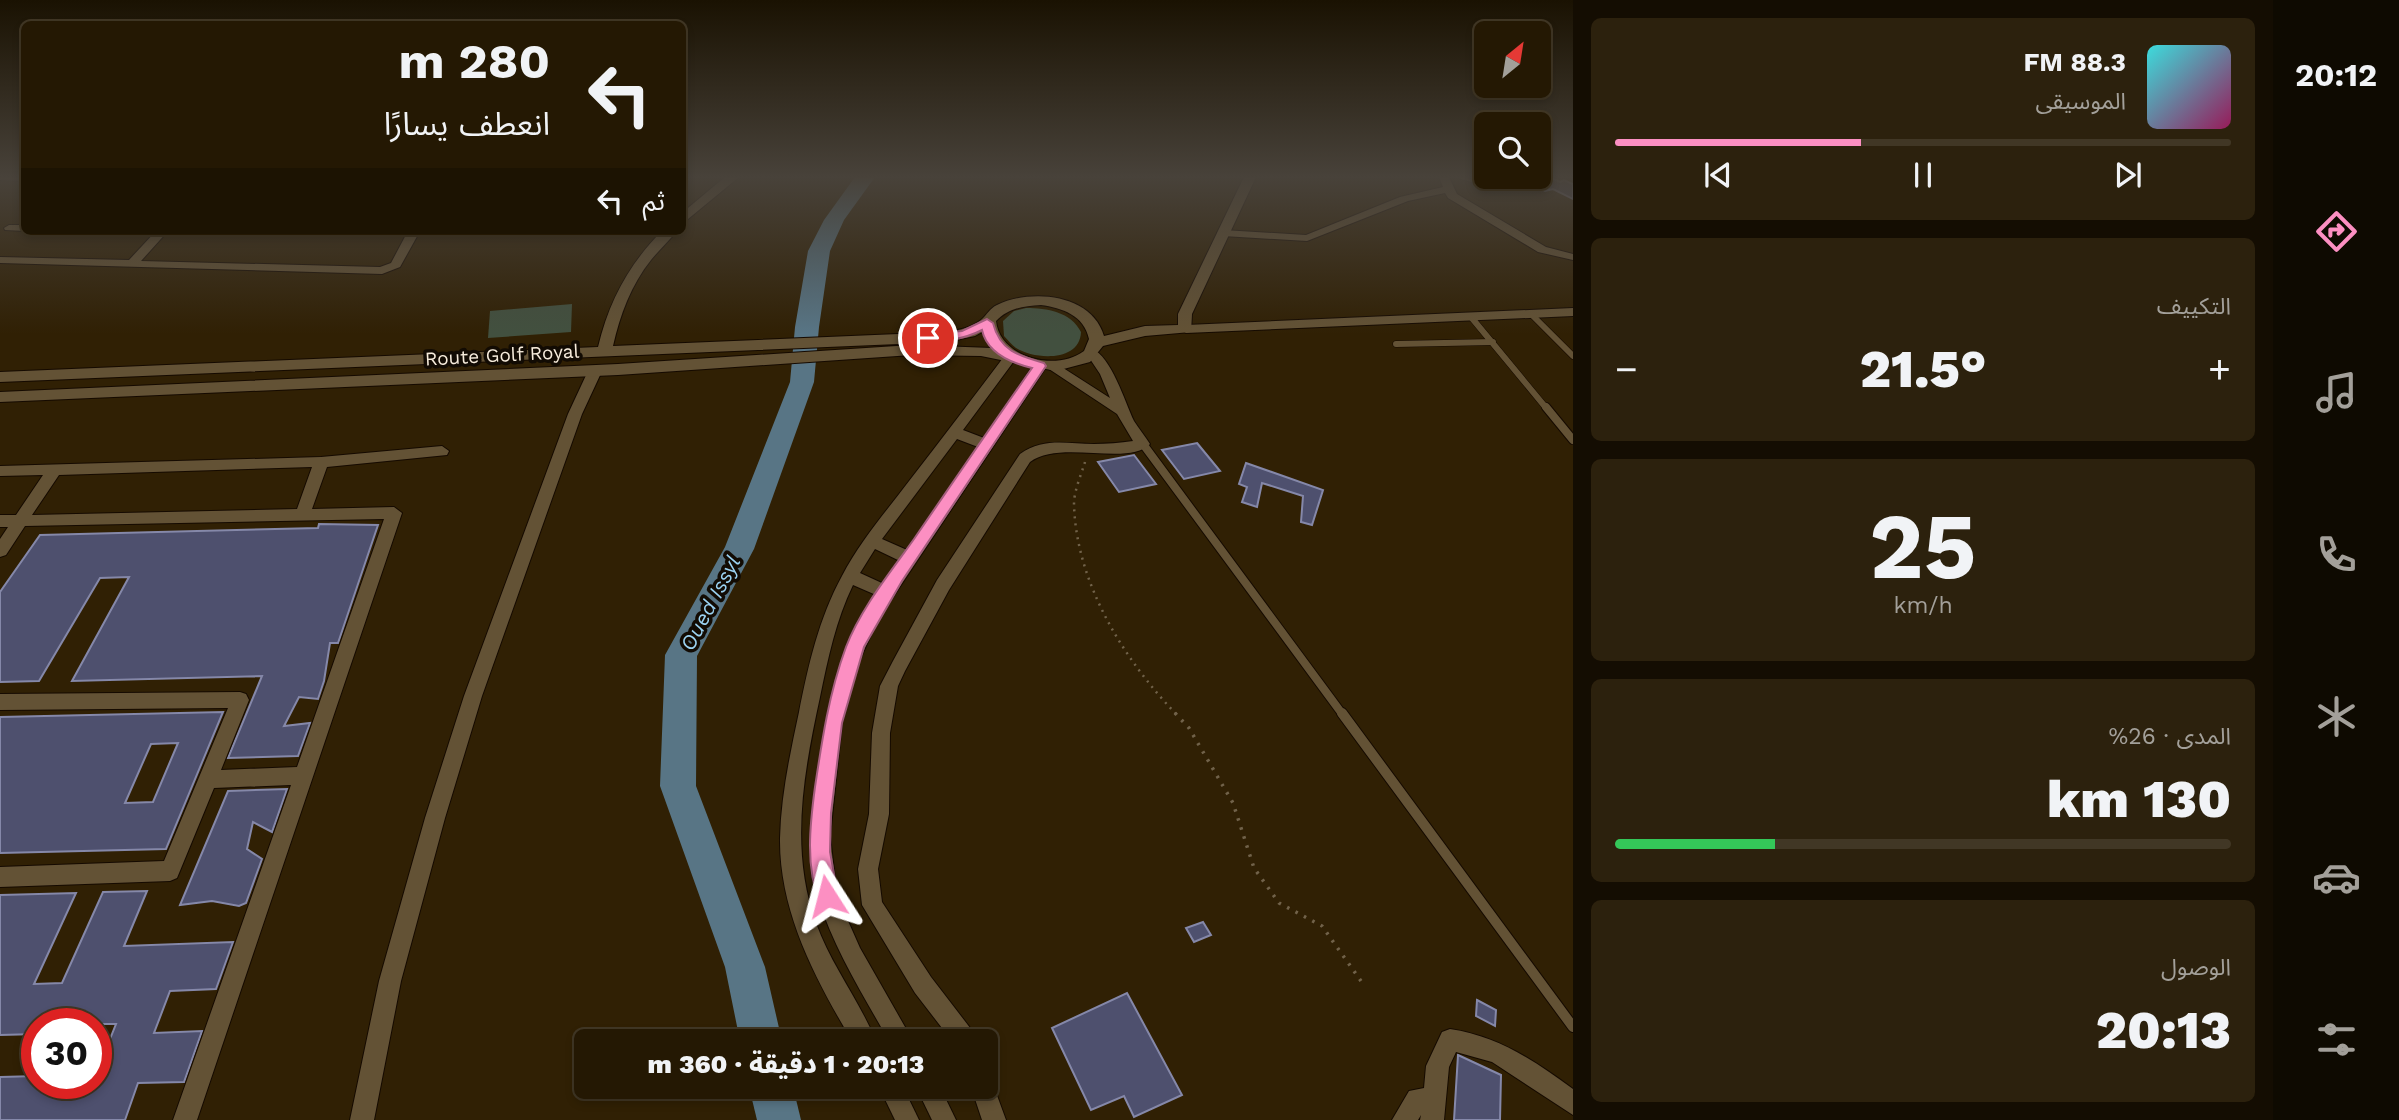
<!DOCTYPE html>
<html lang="ar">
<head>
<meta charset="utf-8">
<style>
	body { margin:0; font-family:"Work Sans","Noto Sans Arabic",sans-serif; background:#2c210d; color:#f1f3f6; direction:rtl; height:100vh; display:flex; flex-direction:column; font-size:26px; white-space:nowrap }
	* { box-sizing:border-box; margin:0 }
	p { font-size:23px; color:#a3a09a }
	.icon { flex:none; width:38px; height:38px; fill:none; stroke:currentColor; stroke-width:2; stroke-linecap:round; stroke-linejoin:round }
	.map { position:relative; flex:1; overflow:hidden; direction:ltr }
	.drawer { display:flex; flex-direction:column; gap:18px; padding:18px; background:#140d02; width:700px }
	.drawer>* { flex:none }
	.guide { position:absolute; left:21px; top:21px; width:665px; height:214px; border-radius:10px; box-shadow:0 4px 10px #0003,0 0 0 2px #413725; direction:rtl; background:#241803; color:#f1f3f6; overflow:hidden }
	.needle { width:46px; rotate:30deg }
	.buttons { position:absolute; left:1474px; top:21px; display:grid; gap:14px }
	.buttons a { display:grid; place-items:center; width:77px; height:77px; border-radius:10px; background:#241803; box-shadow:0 4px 10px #0003,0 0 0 2px #413725; font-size:35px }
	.speed { position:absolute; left:21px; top:1008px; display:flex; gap:14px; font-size:35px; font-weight:700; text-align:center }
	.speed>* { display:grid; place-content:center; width:91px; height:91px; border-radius:50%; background:#241803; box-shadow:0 4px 10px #0003,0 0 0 2px #413725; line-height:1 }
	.speed .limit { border:10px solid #d22; background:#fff; color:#111 }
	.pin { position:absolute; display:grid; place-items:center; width:60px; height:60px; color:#fff; margin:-30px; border:4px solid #fff; border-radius:50%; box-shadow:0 2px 7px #0007 }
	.me { position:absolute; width:77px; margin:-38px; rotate:351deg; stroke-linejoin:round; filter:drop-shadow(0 0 5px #0008) }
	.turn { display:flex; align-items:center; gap:24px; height:147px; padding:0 21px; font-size:32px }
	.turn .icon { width:91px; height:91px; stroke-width:2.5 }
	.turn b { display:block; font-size:49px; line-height:60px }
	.then { display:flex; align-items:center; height:66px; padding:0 21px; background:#0003; gap:14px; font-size:26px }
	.big { font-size:52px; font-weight:800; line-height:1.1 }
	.drawer .tile { flex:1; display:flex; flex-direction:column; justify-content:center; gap:10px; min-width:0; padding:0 24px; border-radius:10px; background:#2c210d }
	.drawer .dial { align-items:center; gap:0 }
	.dial b { font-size:91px; line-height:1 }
	.song { display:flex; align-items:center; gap:21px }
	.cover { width:84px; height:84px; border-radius:10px; background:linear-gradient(135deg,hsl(180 70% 55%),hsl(330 70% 35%)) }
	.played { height:7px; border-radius:4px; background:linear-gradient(90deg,#fc8fc2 40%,#413725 40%) }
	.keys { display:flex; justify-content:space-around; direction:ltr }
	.heat { display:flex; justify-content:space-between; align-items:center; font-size:38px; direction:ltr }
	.charge { height:10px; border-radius:5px; background:linear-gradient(90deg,#34c759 26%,#413725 0) }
	.trip { position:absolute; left:574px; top:1029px; width:424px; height:70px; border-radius:10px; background:#241803; box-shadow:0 4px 10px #0003,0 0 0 2px #413725; font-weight:800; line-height:70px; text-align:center; direction:rtl }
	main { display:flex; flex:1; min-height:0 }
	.tabs { display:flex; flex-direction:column; width:126px; justify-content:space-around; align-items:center; background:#0e0a01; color:#a3a09a }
	.tabs .icon { width:49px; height:49px }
	.tabs .current { color:#fc8fc2 }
	.tabs b { font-size:32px; color:#f1f3f6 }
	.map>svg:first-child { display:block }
	.green { fill:#42503f }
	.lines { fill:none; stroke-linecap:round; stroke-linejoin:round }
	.river { fill:#587585; fill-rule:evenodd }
	.building { fill:#4e506e; stroke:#8588a9; stroke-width:2; fill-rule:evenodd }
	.service-far2-casing { stroke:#150a00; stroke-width:7 }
	.service-far1-casing { stroke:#150a00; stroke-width:10 }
	.service-casing { stroke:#150a00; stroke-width:12 }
	.minor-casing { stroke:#150a00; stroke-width:2 }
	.tertiary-casing { stroke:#150a00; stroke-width:2 }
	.path-far1 { stroke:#71624a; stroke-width:2.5; stroke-dasharray:2 5; stroke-linecap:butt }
	.path { stroke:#71624a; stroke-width:3.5; stroke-dasharray:2.5 7; stroke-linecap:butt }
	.service-far2 { stroke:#635235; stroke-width:6 }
	.service-far1 { stroke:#635235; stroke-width:8 }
	.service { stroke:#635235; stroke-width:10 }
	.minor { fill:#635235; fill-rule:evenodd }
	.tertiary { fill:#635235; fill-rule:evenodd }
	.route { fill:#fc8fc2; stroke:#a45d7e; stroke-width:2 }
	.labels { text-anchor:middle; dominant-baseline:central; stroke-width:7; stroke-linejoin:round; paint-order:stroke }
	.street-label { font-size:19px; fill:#f7ecdc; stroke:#120b03 }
	.water-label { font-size:21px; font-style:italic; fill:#9bd2f1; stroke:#120b03 }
</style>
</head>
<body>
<main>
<nav class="tabs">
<b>20:12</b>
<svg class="icon current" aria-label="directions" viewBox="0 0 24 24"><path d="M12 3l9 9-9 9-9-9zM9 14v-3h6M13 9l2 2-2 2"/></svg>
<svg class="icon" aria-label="music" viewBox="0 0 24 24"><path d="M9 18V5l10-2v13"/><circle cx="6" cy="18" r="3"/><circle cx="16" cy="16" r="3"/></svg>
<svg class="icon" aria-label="phone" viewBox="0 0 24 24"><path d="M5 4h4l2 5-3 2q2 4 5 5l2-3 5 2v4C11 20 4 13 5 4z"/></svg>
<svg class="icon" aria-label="climate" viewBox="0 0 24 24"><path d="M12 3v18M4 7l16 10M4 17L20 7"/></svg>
<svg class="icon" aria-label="car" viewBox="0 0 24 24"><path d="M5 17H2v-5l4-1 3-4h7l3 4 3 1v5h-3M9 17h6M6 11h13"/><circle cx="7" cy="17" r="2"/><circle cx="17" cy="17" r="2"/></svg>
<svg class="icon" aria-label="filters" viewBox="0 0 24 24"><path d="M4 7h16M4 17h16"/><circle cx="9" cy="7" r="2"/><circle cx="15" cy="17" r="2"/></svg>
</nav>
<section class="drawer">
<div class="tile">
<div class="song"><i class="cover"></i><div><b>88.3 FM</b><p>الموسيقى</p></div></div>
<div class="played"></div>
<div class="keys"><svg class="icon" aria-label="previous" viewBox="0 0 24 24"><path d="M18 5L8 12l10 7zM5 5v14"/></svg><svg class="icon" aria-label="pause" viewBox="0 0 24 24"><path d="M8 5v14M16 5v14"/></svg><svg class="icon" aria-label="next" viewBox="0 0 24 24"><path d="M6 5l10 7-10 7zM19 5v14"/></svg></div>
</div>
<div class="tile"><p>التكييف</p>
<div class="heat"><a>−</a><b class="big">21.5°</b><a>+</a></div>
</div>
<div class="tile dial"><b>25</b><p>km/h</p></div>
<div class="tile"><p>المدى · 26%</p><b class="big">130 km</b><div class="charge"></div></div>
<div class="tile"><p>الوصول</p><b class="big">20:13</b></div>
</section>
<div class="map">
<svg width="1573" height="1120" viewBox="0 0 1573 1120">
	<rect width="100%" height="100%" fill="#302004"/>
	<g class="green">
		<polygon points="572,304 571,332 488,338 490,311"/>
		<path d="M1026,308C1047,308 1071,312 1081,332C1080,362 1035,360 1016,348C1012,345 1008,340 1004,336L1003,321L1014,311Z"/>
	</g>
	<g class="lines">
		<g class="river">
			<polygon points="855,177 875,177 844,220 830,251 819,327 814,382 754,549 697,656 696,786 765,967 782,1041 740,1041 725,967 660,786 665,655 725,547 790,382 795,327 808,251 824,220"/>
			<polygon points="749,1087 793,1087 801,1120 757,1120"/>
		</g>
	</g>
	<g class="building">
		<polygon points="1521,177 1549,177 1560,182 1564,180 1573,184 1573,199 1553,189 1545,191"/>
		<polygon points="1197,443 1220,471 1184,479 1162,450"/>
		<polygon points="1134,455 1156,484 1119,492 1098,462"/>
		<polygon points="1246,463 1323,490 1312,525 1301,522 1303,496 1262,483 1257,507 1242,502 1247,487 1239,484"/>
		<polygon points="319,524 378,525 338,643 330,643 324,681 318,699 299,697 284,726 310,723 298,756 228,758 262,676 72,681 129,577 100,578 39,681 0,682 0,592 40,535 318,528"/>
		<path d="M223,712L166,849L0,853V717ZM178,743L153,802L125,803L151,744Z"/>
		<polygon points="287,789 272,832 253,822 247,849 262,859 246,903 239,906 212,901 180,905 228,791"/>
		<polygon points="147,891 124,946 233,942 216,989 170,991 154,1033 202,1031 184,1082 138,1083 125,1120 0,1120 0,1077 37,1076 37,1083 96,1083 96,1074 116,1024 37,1024 37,1034 0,1035 0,895 76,893 34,984 62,983 103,892"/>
		<polygon points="1203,922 1211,935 1194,942 1186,928"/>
		<polygon points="1127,993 1182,1095 1134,1117 1124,1096 1091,1110 1052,1028"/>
		<polygon points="1477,1000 1496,1010 1495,1026 1476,1016"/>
		<polygon points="1458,1055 1501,1075 1500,1120 1454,1120"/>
	</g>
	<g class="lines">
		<g class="service-far2-casing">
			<g id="service-far2">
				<polyline points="1531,314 1573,356"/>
				<polyline points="1471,317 1547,409"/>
				<polyline points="1396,344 1493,342"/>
			</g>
		</g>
		<g class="service-far1-casing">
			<g id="service-far1">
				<polyline points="1546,407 1573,440"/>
				<polyline points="1143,444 1343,715"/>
			</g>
		</g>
		<g class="service-casing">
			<polyline id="service" points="1342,713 1573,1027"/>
		</g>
		<g class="minor-casing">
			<g id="minor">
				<polygon points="0,177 24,177 24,181 0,180"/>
				<polygon points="1439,177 1449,177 1457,194 1546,247 1573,254 1573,260 1538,252 1448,198 1445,193 1408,201 1307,241 1223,236 1217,233 1223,230 1306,235 1400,197 1443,187"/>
				<polygon points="1454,177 1485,180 1506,177 1486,186"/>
				<polygon points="9,225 24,225 25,231 5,230 4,228"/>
				<polygon points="156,231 168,231 141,261 380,267 391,263 408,231 420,231 400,267 382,274 0,263 0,257 129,260"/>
				<path d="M203,231H253C243,237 213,237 203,231Z"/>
				<polygon points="1573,308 1573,316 1186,333 1180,329 1186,325"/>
				<path d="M1092,349C1111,356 1125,402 1134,421C1139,429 1145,436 1150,444C1129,467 1060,439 1030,462L949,590L905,671L898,686L890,733L889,814L878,869L882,902L931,977L974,1033L977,1041H952L915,993L862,905L858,869L869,814L872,733L880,686L893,661L937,580L1020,454C1044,437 1067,444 1094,444C1107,444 1120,443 1133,441L1117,414L1046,367L877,621L858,664L842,723L830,836L837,896L860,948L913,1041H889C863,995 834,949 818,898C807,865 811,826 816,792C824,721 835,655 876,595L853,585C836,620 828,658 820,697C804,771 789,849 816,923C831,965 859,1000 876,1041H852C816,980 779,912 780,838C781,796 790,754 799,712C808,666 819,618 842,576C859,543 884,514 906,485C940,441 973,398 1006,354H1016L1017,357L963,430L984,438L1035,363L1040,362L1046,366L1052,363L1057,364L1110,398L1100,374L1086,353ZM957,439L978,447L907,550L882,539ZM875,549L900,561L884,584L860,573Z"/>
				<polygon points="595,367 602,371 582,414 482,696 445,818 401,981 374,1120 350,1120 379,981 425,818 464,696 568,414 588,371"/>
				<path d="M442,446L449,451L447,455L327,467L312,509L394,507L402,513L197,1120H173L291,785L214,788L177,878L170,881L0,887V867L164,861L228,708L0,710V694L240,692L246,694L249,700L221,770L297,767L384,519L25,526L6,555L0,557V539L8,527H0V515H16L43,475L0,476V466L321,457ZM312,467L297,509L32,515L59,475Z"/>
				<path d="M1450,1029C1498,1036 1535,1061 1573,1089V1115L1492,1062L1456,1052L1449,1067L1444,1120H1420L1421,1115L1418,1120H1392L1409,1091L1424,1088L1426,1066L1442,1032Z"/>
				<polygon points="985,1076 991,1079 1006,1120 982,1120 971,1087 985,1087"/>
				<polygon points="879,1087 903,1087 919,1120 895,1120"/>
				<polygon points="916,1087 940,1087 956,1120 932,1120"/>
			</g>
		</g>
		<g class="tertiary-casing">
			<g id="tertiary">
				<polygon points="725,177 739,177 682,224 682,213"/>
				<path d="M1244,177H1256L1192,314L1191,332L1145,336L1103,346L1090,362L1056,371L981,356L912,355L618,375L0,402V392L618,364L912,345L992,348L982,332L975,336L946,342L0,382V372L598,347C609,301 629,264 662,231H677C669,241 659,250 651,260C631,285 620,315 613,346L946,332C959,330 971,328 981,320C987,315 990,308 997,305C1032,288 1092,294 1104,336L1145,326L1178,325V314ZM1041,305C1062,308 1084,315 1089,339L1084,351C1056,372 1000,358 996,321C1009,308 1023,306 1041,305Z"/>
			</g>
		</g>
		<path class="path-far1" d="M1085,462C1081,475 1074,491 1074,504C1076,583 1124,660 1177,715"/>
		<polyline class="path" points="1175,713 1189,728 1233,803 1254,868 1279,903 1322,926 1361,981"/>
		<use href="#service-far2" class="service-far2"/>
		<use href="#service-far1" class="service-far1"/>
		<use href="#service" class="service"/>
		<use href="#minor" class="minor"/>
		<use href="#tertiary" class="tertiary"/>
	</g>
	<linearGradient id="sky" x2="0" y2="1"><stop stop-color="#1a1202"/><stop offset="0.53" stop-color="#48423a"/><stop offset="1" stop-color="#48423a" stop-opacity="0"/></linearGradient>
	<rect width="1573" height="334" fill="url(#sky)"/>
	<path class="route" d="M987,319L993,323C1000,351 1019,356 1044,363L1046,366L902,581L864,647L842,723L831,813L830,852L838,896L835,903L827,906L820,903C805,868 810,824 815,787C822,740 829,693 846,647C861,608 890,573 914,539C953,482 992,425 1032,368C1011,363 987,353 982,330C969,337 933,347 921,338L928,334L962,331Z"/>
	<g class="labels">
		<g class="street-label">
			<text transform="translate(502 355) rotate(-3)">Route Golf Royal</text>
		</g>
		<g class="water-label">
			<text transform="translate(710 603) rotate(-62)">Oued Issyl</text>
		</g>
	</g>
</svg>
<div class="buttons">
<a><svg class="needle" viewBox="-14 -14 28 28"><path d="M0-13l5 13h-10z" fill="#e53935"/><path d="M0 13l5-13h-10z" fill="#a3a09a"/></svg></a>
<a><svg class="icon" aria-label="search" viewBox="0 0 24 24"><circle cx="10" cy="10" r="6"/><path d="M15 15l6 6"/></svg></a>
</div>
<div class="speed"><div class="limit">30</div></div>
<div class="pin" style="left:928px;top:338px;background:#d93025"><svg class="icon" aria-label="arrive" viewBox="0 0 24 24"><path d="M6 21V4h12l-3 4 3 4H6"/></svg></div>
<svg class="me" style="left:827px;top:896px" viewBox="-20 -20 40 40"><path d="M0-17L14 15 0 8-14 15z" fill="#fc8fc2" stroke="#fff" stroke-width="4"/></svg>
<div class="trip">20:13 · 1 دقيقة · 360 m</div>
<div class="guide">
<div class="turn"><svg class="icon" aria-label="left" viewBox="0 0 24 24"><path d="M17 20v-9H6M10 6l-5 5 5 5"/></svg><div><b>280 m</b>انعطف يسارًا</div></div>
<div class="then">ثم<svg class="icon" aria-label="left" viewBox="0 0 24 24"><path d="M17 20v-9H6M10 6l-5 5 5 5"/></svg></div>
</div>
</div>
</main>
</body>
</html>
